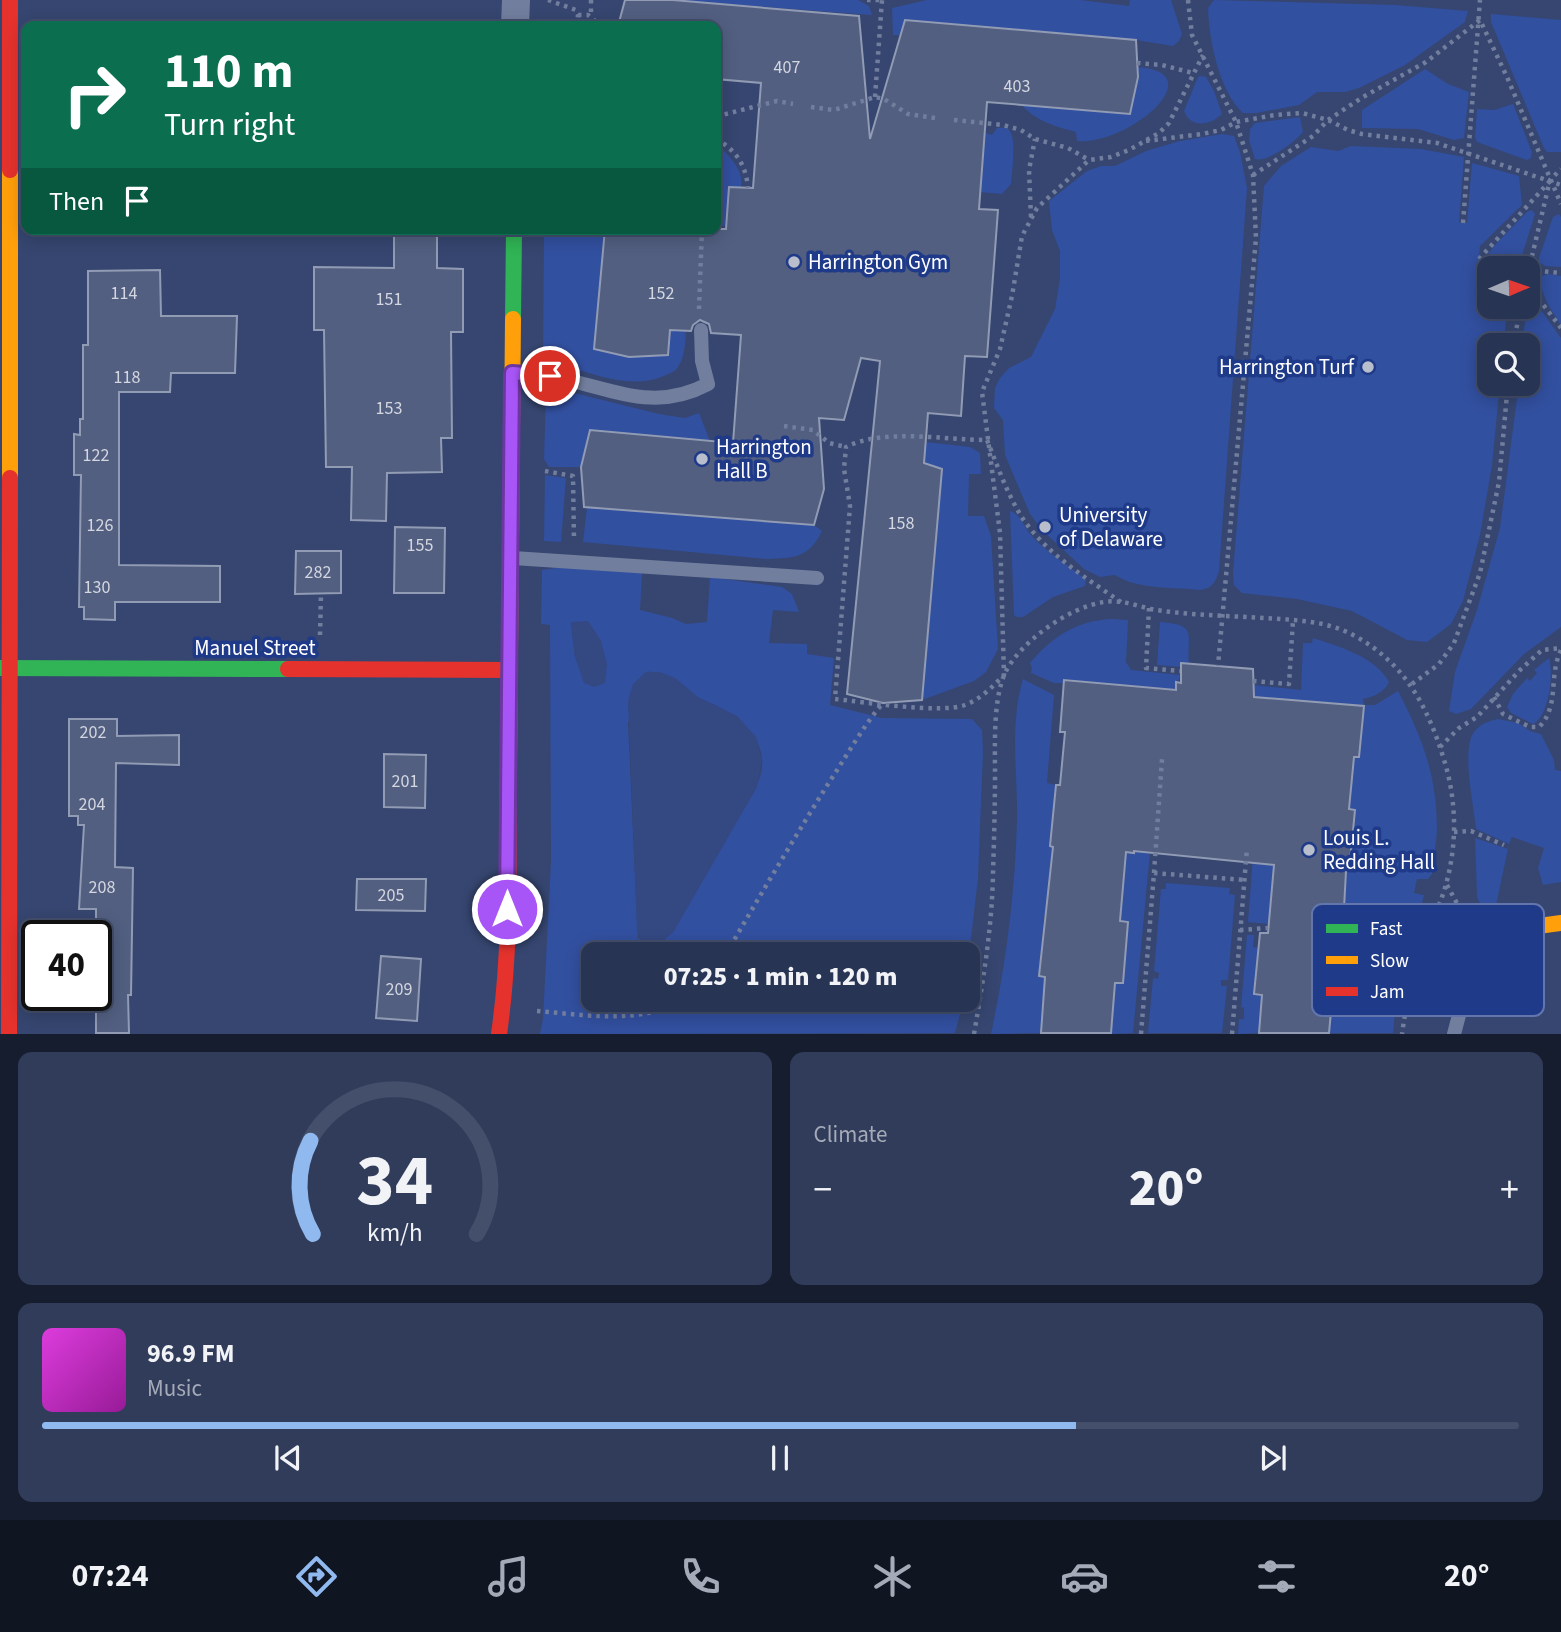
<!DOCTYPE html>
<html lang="en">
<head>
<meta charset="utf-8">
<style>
	body { margin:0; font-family:"Source Sans 3",sans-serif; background:#303c5a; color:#f1f3f6; height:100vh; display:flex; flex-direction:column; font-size:26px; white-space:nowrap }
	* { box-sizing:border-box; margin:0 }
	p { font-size:23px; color:#a5aab8 }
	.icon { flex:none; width:38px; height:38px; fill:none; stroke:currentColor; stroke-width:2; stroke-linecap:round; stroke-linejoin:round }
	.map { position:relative; height:1034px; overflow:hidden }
	.details { display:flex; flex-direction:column; gap:18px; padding:18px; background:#161d2e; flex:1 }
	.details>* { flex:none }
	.top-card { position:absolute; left:21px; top:21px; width:700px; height:214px; border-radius:14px; box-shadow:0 4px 18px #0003,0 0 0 2px #444f6b; background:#0b6e4f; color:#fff; overflow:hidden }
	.needle { width:46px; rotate:88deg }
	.buttons { position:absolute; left:1477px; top:256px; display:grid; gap:14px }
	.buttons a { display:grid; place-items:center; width:63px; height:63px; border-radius:14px; background:#283454; box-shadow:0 4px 18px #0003,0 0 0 2px #444f6b; font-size:35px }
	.speed { position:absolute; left:21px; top:920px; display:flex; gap:14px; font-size:35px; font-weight:700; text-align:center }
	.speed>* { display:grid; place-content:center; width:91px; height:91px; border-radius:50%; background:#283454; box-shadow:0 4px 18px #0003,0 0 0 2px #444f6b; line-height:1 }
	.speed .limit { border:4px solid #111; border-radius:10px; background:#fff; color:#111 }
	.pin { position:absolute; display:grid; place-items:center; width:60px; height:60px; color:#fff; margin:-30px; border:4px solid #fff; border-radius:50%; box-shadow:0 2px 7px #0007 }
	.me { position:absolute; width:77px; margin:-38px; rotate:0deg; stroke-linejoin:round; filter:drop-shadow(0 0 5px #0008) }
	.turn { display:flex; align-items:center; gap:24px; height:147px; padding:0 28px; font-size:32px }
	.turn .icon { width:91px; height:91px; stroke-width:2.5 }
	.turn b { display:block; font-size:49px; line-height:60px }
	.then { display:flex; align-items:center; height:66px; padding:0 28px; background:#0003; gap:14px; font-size:26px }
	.big { font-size:52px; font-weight:800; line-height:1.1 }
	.details .widget { flex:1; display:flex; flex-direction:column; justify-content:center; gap:10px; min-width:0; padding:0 24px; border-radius:14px; background:#303c5a }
	.details .dial { align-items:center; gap:0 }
	.dial svg { height:182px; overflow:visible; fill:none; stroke:#444f6b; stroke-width:7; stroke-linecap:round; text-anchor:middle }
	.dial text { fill:#f1f3f6; stroke:none }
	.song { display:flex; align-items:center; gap:21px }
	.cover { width:84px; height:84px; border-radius:10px; background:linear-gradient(135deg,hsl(300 70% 55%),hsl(300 70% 35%)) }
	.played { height:7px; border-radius:4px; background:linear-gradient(90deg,#90b9f0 70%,#444f6b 70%) }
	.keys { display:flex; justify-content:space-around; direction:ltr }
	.heat { display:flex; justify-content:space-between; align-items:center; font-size:38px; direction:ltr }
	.details .tiles { flex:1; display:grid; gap:18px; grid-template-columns:1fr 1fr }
	.widget:last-child { grid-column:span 2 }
	.trip { position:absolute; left:581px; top:942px; width:399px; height:70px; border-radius:14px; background:#283454; box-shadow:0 4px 18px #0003,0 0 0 2px #444f6b; font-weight:800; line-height:70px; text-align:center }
	.menu { display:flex; height:112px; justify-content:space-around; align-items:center; background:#101522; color:#a5aab8 }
	.menu .icon { width:49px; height:49px }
	.menu .selected { color:#90b9f0 }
	.menu b { font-size:32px; color:#f1f3f6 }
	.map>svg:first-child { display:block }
	.green { fill:#3250a0; fill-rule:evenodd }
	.water { fill:#344882 }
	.building { fill:#525f81; stroke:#919bb3; stroke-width:2 }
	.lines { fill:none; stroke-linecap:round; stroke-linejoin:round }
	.path { stroke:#727e9e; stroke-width:4.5; stroke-dasharray:3.5 5; stroke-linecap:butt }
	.lane { stroke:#727e9e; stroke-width:14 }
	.street { stroke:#727e9e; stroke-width:28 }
	.fast { stroke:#30b455; stroke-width:16 }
	.slow { stroke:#ff9f0a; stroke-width:16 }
	.jam { stroke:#e5322d; stroke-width:16 }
	.route-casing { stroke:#6d37a1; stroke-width:18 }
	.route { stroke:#a855f7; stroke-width:12 }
	.poi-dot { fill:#b9becd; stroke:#1e3a89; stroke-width:2.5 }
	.labels { text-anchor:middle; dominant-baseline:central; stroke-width:7; stroke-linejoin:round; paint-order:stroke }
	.number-label { font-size:18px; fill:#d4d7e0 }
	.poi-label { font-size:21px; fill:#fff; stroke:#1e3a89; text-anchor:start }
	.street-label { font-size:21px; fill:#fff; stroke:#1e3a89 }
	.key { fill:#1e3a89; stroke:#6275ac; stroke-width:2 }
	.key-label { font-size:19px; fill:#fff }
</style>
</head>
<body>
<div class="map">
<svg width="1561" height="1034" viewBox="0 0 1561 1034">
	<rect width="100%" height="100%" fill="#364670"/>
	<g class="green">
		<polygon points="673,0 858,0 869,6 872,15"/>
		<polygon points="927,0 1080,0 1129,6 1130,0 1171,0 1182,34 1179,41 1173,46 1136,40 905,20 901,35 893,35 892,8"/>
		<path d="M1214,0L1395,5L1468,11L1465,22L1405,65L1359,88L1345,92H1317L1299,105L1256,113H1243C1219,91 1209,40 1208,8Z"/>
		<polygon points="1491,14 1561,20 1561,152 1547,152 1544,148 1491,22"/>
		<path d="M1138,67C1215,73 1127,146 1077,141L1076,132C1057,127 1035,121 1022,105L1129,114L1138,77Z"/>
		<polygon points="1425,69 1448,84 1469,92 1464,138 1454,140 1418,129 1362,128 1362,110"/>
		<path d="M1201,76L1206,77L1214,91L1222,114C1210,126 1190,128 1184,111L1198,77Z"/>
		<polygon points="1513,104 1532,152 1531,158 1527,160 1477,142 1475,137 1477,109 1494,110"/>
		<path d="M1300,117L1303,132C1295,142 1267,163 1255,159L1249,140L1250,129L1255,123Z"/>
		<path d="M997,128C1002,128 1006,127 1009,130C1017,137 1012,173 1011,184L1002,194L980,192L979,131L992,135Z"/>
		<path d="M1222,134L1234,136L1240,152L1247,188L1219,571C1215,583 1213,588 1200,590C1174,587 1138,590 1115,575L1100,577L1084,569L1043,531L1030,514L1005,455L1003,420L994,408L995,388L1000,378L1009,368L1031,357L1055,309L1060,278V251L1052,230L1049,201L1087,171L1101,166H1115L1146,151L1180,141Z"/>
		<polygon points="1351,146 1421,149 1464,157 1459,223 1467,223 1472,163 1519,176 1522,205 1480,246 1478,268 1494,246 1527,212 1532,210 1535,214 1518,268 1489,268 1489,306 1508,306 1503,345 1489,345 1489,383 1500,383 1492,465 1480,535 1463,601 1451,624 1427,642 1407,640 1352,611 1297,599 1242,593 1234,585 1233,573 1264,186 1281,166 1311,147 1338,151"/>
		<path d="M716,149H722C753,179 741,191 726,226L716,225Z"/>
		<polygon points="1559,214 1561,217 1561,267 1545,266 1539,262 1539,258 1553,217"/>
		<path d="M544,229H605L595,349L629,357L668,355L672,306L687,308C685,326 688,353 678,367C675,372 670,373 664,376C627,392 580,369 543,358Z"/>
		<path d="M1548,274L1561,276V325C1552,311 1540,294 1540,277Z"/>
		<polygon points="1532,303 1536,303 1561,338 1561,627 1524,654 1471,709 1456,714 1449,711 1455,672 1477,610 1500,528 1519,383 1528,383 1528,345 1522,345 1527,306"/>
		<polygon points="570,392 659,414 685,418 699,413 710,441 590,430 581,467 549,467 544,459 546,393"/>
		<polygon points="926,442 970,447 980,453 981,474 969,474 968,516 984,516 991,536 998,649 986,672 974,681 922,700 942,469 924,463"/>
		<polygon points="545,475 566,478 561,542 544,541"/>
		<path d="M587,507L814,525L822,531C809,558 794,558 767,559L583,542Z"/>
		<path d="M1010,511C1022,515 1023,527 1032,536C1048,554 1069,565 1086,580L1085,586L1053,597L1023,617H1017L1014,615Z"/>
		<path d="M563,567L642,573L640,610L672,618L686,624L707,622L710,577L782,587L792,594L799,612L773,610L769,643L807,644V654L834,658L830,705L882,718L972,719L982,730L983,752L978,878L968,964V954H593V999H964L955,1033L540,1034L543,1019L551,860L550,625L541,624L542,570ZM571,623L591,628L601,641L575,657ZM646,672C670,670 681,685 699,698C705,702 712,703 719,707C759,732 777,757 748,801L638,939L628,723Z"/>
		<path d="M1111,619L1128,620L1126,662L1131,670L1180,675L1176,690L1064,680L1063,683H1054L1031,673L1032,668L1030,663C1052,637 1076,621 1111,619Z"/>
		<path d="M1160,622C1198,625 1187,633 1189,664L1181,663V667L1157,665Z"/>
		<path d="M1313,638C1338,646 1376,657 1389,682C1385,692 1373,697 1363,699L1364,705H1375L1398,691C1423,739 1437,776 1437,831C1436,845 1433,860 1432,874L1428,879H1417L1414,893L1424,895L1396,1001L1393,1033H1329L1332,1001H1339L1343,941L1337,939C1345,918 1346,894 1344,871H1349L1355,810L1349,809L1354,757L1359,756L1364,706L1327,702L1326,711L1254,697L1255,690L1252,689V685L1301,690L1303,643H1312Z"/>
		<path d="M1549,658C1554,674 1549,716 1533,724L1511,713L1507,707L1513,694L1527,678L1530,681L1537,673L1534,670Z"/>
		<path d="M1023,679L1054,695L1047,783L1056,785L1050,846L1056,847L1050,915H1044L1039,976L1045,977L1041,1033L991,1034C1006,964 1015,893 1017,822C1018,775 1009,725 1023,679Z"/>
		<path d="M1498,719L1518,723L1530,731L1541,734L1554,760L1555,770L1561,771V882L1543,885L1538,868L1544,848L1512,837L1509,844L1476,829C1474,806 1461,750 1474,732C1480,724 1488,721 1498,719Z"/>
		<polygon points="1139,792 1155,799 1133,1033 1111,1034 1115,983 1123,983 1128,922 1120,921 1126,852 1134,853"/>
		<path d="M1475,838L1508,849L1495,910C1485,910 1480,905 1477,897Z"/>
		<polygon points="1253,857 1274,865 1269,924 1248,922"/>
		<polygon points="1166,883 1230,888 1229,894 1235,895 1228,980 1221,980 1221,986 1227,986 1222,1033 1148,1033 1153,978 1158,979 1159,973 1154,971 1161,889 1166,889"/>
		<polygon points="1247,935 1254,935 1253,947 1259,948 1254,994 1262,995 1259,1033 1238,1034 1239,1019 1244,1019 1244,1007 1241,1008"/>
	</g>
	<g class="water">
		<polygon points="588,621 601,641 607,664 605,683 594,687 584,683 575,657 571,622"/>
		<path d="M646,672H659L675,678L698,697L737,716L756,737L762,759L757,787L674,931C665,940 653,952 641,944L637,930L628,701L633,684Z"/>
	</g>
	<g class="building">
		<polygon points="625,0 673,0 859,16 870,139 905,20 1136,40 1138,77 1130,114 987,102 979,209 998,210 987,357 965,356 961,416 928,413 924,463 942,469 922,700 883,703 847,694 880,361 861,358 844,420 819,418 824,489 814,525 584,507 581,467 590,430 733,443 741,335 711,333 709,324 700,320 693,325 691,331 670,330 668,355 629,357 594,349 605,229 726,229 729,187 753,188 761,83 716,79 716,26 618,26"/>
		<polygon points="394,229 437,229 437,268 463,269 463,332 451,332 452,438 441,438 442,472 387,473 386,521 351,520 352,467 326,467 324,330 314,330 314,267 394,268"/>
		<polygon points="160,270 161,316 237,316 235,373 171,373 170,392 119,392 119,565 220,566 220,602 115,602 115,620 84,619 84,607 79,607 81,475 74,475 74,434 80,435 80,419 83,419 83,345 88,345 88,271"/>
		<polygon points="395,527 445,528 444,593 394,593"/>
		<polygon points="296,551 341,551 341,593 295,594"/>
		<polygon points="1181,663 1253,669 1254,697 1364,706 1359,757 1354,757 1349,809 1355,810 1349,871 1346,871 1339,1002 1332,1001 1329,1033 1259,1033 1262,995 1254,994 1260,933 1268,933 1274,865 1134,851 1134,853 1126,852 1120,921 1128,922 1123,983 1115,983 1111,1033 1041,1033 1045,977 1039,976 1053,847 1050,846 1056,785 1060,785 1065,732 1060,732 1064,680 1176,690 1176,682 1181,683"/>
		<polygon points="69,719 117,719 117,736 179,735 179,765 116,763 115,867 133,868 131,995 128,995 129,1033 96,1033 96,909 79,909 84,825 78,825 78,816 69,816"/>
		<polygon points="384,754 426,755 425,808 384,807"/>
		<polygon points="357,879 426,879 425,911 356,910"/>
		<polygon points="381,956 421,959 417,1021 376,1018"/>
	</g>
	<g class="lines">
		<g class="path">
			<polyline points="548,0 576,10 578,15 577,26"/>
			<polyline points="591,0 591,17"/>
			<polyline points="867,0 880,0"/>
			<polyline points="1188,0 1192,35 1236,122 1253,175 1256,238 1218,666"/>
			<polyline points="578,15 588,15 601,26"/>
			<polyline points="1137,63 1162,65 1193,73"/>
			<polyline points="875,97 882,0"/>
			<polyline points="811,107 834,110 875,97 884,99 908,114 935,118"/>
			<polyline points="954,120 1003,125 1021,130 1035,139 1068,148 1089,160"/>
			<polyline points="716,128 722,115 777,101 793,104"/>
			<path d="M716,139C736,150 746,165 748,188"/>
			<polyline points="1146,141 1202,134 1221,130 1236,122 1275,115 1302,113 1328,120 1348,130 1362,134 1437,143 1561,185"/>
			<polyline points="1253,175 1313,136 1328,120 1363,97 1426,62 1480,20 1507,77 1561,204"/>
			<polyline points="1031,217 1029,170 1035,139"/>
			<polyline points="1463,223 1480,0"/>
			<polyline points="1479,259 1550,181"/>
			<polyline points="1528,270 1561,273"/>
			<polyline points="1528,273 1550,180 1561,169"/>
			<polyline points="1528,285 1561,328"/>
			<polyline points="699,309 702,229"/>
			<polyline points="1514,345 1520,306"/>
			<polyline points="784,426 813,430 829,443 846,447"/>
			<polyline points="545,471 573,476 574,540"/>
			<path d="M1121,602C1086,578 1047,554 1023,519C1007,494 998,467 987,440C945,440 883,428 846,447L844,469L850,506L835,699C865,702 940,714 965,705C981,699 992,687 1004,675L1000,533L982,392L1000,349L1012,296L1022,236L1037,208L1089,160L1111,157L1129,150L1159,133L1169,123L1203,55"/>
			<polyline points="1149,608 1146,668 1180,671"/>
			<polyline points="320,635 321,594"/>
			<polyline points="1253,681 1289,684 1293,620"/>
			<polyline points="1412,684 1439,664 1454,643 1480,573 1499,482 1508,383"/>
			<path d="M1494,697L1503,714L1530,727H1539C1560,706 1548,677 1561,650"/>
			<polyline points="1440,747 1459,728 1477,717 1520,670 1542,650 1561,648"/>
			<polyline points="1454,832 1471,831 1504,845"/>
			<polyline points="1154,873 1162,759"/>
			<polyline points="1447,885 1466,920"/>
			<polyline points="1240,930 1268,928"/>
			<path d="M726,954C759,897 793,840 828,784C846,757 862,728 882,704"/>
			<path d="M537,1011C587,1015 641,1025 687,999"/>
			<path d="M974,1034C983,981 992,928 993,874C994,841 995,807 995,773C995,744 993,700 1005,673C1020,642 1069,607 1104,602C1122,599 1139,607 1156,610C1197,616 1240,616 1281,619C1307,621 1332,623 1355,636C1406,664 1429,709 1445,763C1458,807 1457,854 1442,897C1436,914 1427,930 1421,947C1413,975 1406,1004 1402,1034"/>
			<polyline points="1141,1034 1154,873 1245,880"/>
			<polyline points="1232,1034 1247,848"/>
		</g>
		<g class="lane">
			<path d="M514,373C534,375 553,377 572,381C622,393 659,410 708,384L702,361L701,330"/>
			<polyline points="513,558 817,578"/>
			<polyline points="1454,1034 1462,1004 1483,955"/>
		</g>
		<polyline class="street" points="515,26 516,0"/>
		<g class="fast">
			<polyline points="513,319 514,229"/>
			<polyline points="0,668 288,669"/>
		</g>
		<g class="slow">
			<polyline points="10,478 10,170"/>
			<polyline points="509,761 513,319"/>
			<polyline points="1484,954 1502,931 1561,923"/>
		</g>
		<g class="jam">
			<polyline points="10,170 10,0"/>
			<polyline points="288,669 509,670"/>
			<polyline points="9,1034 10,478"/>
			<path d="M499,1034C512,944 508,852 509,761"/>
		</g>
	</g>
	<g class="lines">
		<g class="route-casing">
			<polyline id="route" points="507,909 512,373 550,376"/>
		</g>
		<use href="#route" class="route"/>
	</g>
	<g class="poi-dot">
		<circle cx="794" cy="262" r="7"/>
		<circle cx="1368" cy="367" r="7"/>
		<circle cx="702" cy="459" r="7"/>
		<circle cx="1045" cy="527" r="7"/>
		<circle cx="1309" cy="850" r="7"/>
	</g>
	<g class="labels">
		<g class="number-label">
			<text x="787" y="67">407</text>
			<text x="1017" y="86">403</text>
			<text x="124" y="293">114</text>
			<text x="661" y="293">152</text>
			<text x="389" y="299">151</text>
			<text x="127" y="377">118</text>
			<text x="389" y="408">153</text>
			<text x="96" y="455">122</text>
			<text x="901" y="523">158</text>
			<text x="100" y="525">126</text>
			<text x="420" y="545">155</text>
			<text x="318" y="572">282</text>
			<text x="97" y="587">130</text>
			<text x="93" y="732">202</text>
			<text x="405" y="781">201</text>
			<text x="92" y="804">204</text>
			<text x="102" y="887">208</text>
			<text x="391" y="895">205</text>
			<text x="399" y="989">209</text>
		</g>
		<g class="poi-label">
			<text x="808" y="262">Harrington Gym</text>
			<text x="1354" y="367" text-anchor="end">Harrington Turf</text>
			<text x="716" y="447">Harrington<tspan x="716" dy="24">Hall B</tspan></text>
			<text x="1059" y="515">University<tspan x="1059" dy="24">of Delaware</tspan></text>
			<text x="1323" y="838">Louis L.<tspan x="1323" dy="24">Redding Hall</tspan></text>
		</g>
		<g class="street-label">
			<text x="255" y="648">Manuel Street</text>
		</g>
	</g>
	<rect x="1312" y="904" width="232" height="112" rx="10" class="key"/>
	<rect x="1326" y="924" width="32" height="9" fill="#30b455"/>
	<rect x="1326" y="956" width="32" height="8" fill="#ff9f0a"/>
	<rect x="1326" y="987" width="32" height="9" fill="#e5322d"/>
	<g class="key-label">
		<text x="1370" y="935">Fast</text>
		<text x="1370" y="967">Slow</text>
		<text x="1370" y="998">Jam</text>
	</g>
</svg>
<div class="buttons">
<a><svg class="needle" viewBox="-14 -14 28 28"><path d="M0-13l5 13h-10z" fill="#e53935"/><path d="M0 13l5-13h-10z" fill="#a5aab8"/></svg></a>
<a><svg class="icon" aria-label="search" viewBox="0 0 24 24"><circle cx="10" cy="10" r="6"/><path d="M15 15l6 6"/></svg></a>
</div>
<div class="speed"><div class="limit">40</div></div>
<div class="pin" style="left:550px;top:376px;background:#d93025"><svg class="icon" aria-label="arrive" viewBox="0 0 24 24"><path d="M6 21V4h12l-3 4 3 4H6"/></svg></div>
<svg class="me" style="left:507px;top:909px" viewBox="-20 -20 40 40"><circle r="17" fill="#a855f7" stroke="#fff" stroke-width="3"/><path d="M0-11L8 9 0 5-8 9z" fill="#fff"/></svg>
<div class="trip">07:25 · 1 min · 120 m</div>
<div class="top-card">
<div class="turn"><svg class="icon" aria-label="right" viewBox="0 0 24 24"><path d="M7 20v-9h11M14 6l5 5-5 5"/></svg><div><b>110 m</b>Turn right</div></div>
<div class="then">Then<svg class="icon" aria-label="arrive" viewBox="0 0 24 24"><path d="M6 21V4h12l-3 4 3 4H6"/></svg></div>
</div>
</div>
<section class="details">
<div class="tiles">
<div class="widget dial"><svg viewBox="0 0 100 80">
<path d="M14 69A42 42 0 1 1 86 69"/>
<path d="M14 69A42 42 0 0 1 13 28" stroke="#90b9f0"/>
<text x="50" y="56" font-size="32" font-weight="700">34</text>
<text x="50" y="72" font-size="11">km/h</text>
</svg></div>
<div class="widget"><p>Climate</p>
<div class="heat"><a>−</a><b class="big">20°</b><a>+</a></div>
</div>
<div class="widget">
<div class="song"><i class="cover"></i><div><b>96.9 FM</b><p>Music</p></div></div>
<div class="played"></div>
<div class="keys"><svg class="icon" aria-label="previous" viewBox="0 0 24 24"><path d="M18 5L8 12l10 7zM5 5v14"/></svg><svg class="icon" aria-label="pause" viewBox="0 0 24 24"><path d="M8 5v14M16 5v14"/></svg><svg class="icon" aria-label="next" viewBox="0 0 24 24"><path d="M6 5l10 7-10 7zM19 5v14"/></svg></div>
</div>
</div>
</section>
<nav class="menu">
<b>07:24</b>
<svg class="icon selected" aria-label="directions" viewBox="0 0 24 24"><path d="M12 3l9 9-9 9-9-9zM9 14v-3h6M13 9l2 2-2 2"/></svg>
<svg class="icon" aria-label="music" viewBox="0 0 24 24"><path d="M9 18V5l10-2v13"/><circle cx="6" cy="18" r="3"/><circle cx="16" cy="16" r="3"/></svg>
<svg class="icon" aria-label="phone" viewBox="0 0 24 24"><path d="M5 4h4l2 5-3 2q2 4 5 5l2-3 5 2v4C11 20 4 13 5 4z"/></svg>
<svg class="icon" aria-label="climate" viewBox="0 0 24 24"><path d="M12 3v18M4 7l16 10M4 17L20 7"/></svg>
<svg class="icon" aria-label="car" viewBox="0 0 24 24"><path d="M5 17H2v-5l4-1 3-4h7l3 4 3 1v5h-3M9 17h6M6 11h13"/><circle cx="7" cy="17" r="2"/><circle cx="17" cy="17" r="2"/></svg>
<svg class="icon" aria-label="filters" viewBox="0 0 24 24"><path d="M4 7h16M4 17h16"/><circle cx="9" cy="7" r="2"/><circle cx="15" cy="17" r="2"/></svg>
<b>20°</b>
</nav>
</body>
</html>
